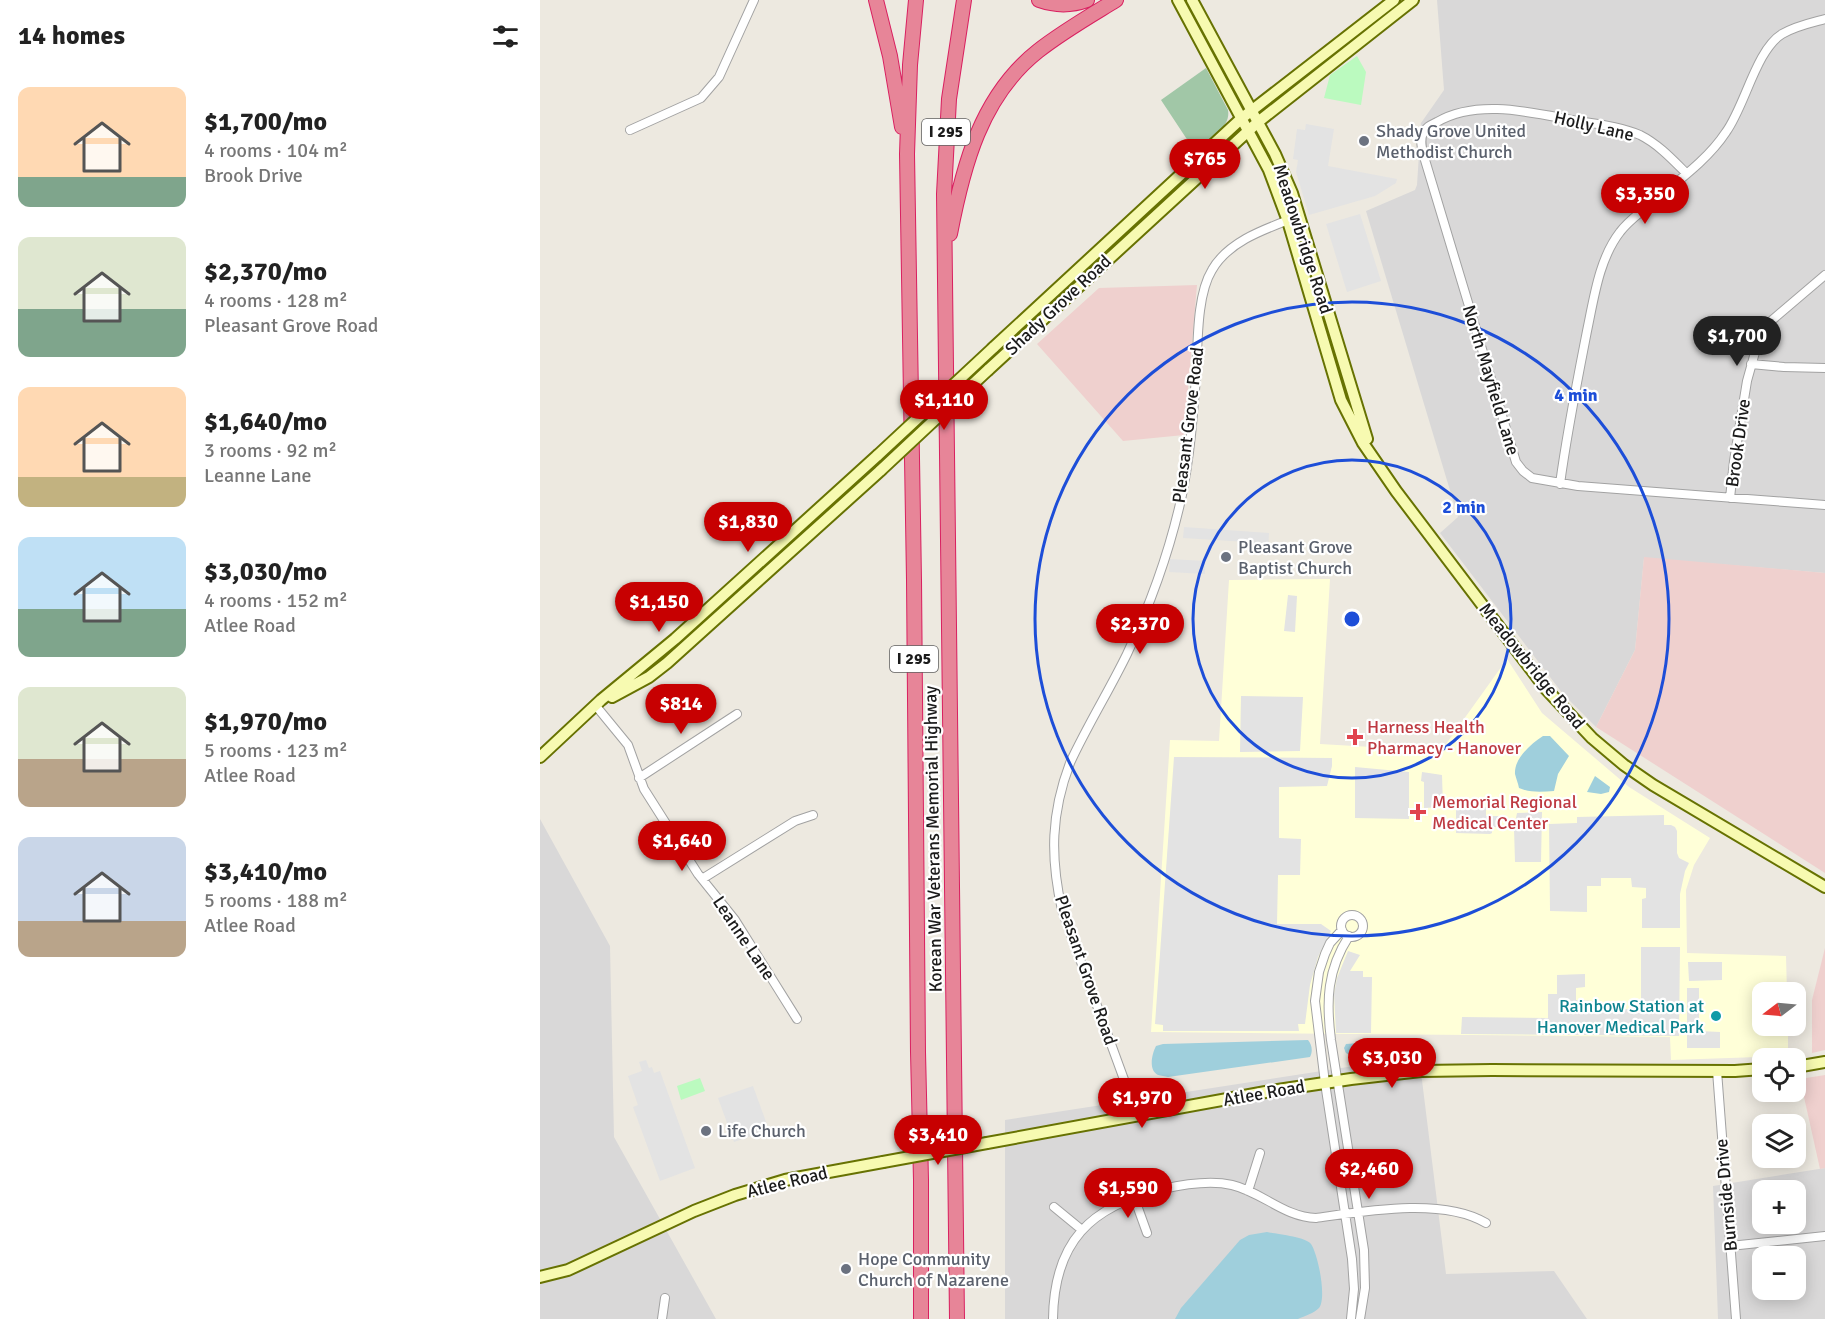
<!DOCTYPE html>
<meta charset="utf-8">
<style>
body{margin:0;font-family:Signika,sans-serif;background:#f6f6f6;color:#222;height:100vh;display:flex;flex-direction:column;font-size:22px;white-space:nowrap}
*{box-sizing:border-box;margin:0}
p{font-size:20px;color:#767676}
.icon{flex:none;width:33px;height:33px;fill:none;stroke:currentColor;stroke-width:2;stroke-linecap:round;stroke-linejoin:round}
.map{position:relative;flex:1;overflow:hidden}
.sheet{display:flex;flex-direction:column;background:#fff;width:540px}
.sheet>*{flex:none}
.needle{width:39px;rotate:254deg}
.controls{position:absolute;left:1212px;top:982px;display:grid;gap:12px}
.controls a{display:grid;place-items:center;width:54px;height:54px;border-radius:12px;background:#fff;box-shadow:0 3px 15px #0003;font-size:30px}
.price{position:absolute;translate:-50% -51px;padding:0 14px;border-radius:21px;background:#c70001;color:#fff;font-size:20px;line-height:39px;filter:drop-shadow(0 2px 3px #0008)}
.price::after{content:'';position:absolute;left:50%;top:36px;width:18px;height:14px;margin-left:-9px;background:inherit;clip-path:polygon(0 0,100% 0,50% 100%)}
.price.current{background:#222;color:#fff}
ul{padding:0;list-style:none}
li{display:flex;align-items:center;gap:18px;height:150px;padding:0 18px}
li span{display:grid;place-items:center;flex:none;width:168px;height:120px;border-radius:12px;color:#555}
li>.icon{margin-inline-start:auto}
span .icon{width:72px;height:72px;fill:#fffc;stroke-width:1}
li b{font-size:26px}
h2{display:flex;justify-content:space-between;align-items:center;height:72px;padding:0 18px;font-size:26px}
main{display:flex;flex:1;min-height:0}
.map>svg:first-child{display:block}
.residential{fill:#d9d8d8;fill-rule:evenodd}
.commercial{fill:#efd0ce}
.education{fill:#ffffd8}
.cemetery{fill:#a1c7a7}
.park{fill:#bbfabf}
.parking{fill:#e3e3e3}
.water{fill:#9fcfdc}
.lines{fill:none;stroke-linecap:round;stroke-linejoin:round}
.street-casing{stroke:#a2a2a2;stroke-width:10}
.secondary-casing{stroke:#677202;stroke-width:14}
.highway-casing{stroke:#d92060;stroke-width:16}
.street{stroke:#fff;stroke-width:8}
.secondary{stroke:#f7fab1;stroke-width:10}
.highway{stroke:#e78598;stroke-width:14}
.secondary-bridge-casing{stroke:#677202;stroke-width:14;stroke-linecap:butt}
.secondary-bridge{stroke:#f7fab1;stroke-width:10}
.ring{fill:none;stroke:#1d4ed8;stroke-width:3}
.worship-dot{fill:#6b7280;stroke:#fff;stroke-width:2}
.health-dot{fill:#e0444e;stroke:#fff;stroke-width:2}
.culture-dot{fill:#0f9aa8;stroke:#fff;stroke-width:2}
.labels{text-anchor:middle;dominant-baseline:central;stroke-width:4.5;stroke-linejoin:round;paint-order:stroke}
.shield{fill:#fff;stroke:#5f5f5f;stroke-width:1.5}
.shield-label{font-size:16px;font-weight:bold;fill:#1b1b1b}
.street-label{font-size:18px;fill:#1b1b1b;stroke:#fff}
.worship-label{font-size:18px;fill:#5b616d;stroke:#fff;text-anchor:start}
.health-label{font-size:18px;fill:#be3a42;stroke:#fff;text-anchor:start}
.culture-label{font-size:18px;fill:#0d838f;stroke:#fff;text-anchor:end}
.centre{fill:#1d4ed8;stroke:#fff;stroke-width:3}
.ring-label{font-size:18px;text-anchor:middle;font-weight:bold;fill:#1d4ed8;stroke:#fff;stroke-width:4.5;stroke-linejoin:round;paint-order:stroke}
</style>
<main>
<section class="sheet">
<h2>14 homes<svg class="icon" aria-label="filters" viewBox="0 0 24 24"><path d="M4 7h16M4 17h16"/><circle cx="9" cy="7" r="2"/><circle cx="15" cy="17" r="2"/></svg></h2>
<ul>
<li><span style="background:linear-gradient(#ffd9b3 75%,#7fa58c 0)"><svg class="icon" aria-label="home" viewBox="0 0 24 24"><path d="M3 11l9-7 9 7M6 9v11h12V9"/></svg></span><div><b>$1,700/mo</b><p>4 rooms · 104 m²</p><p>Brook Drive</p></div></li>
<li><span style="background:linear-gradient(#dfe7d0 60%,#7fa58c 0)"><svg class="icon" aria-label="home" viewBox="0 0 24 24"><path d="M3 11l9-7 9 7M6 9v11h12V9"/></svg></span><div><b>$2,370/mo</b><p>4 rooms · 128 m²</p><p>Pleasant Grove Road</p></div></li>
<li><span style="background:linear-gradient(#ffd9b3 75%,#c2b280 0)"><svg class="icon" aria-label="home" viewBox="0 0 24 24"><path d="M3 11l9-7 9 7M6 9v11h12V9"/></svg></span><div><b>$1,640/mo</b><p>3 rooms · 92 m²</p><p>Leanne Lane</p></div></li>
<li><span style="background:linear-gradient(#bfe0f5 60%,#7fa58c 0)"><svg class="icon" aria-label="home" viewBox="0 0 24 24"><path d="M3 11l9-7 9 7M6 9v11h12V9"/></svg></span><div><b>$3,030/mo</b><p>4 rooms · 152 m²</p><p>Atlee Road</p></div></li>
<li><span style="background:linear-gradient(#dfe7d0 60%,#b9a48a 0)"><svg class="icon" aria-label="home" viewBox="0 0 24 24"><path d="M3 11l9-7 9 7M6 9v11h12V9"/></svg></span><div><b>$1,970/mo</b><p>5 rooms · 123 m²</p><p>Atlee Road</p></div></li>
<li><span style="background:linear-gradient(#c9d6e8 70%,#b9a48a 0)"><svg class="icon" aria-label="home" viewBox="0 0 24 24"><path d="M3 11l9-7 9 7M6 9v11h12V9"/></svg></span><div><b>$3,410/mo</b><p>5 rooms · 188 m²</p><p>Atlee Road</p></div></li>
</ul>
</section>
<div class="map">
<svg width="1285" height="1319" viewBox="0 0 1285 1319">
<rect width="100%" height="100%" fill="#ede9e0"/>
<path class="residential" d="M897,0h388v573l-181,-15 -9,92 -39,77 -33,-33 -123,-161 18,-16 -92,-306 49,-21 2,-5 4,-62 23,-33z
M0,819l70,127 4,191 102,182h-176z
M879,1056l27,218 108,-3 33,48h-582v-199z
M1285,1168v151h-107l-5,-133zM1222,1191h34v33h-34zM1222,1257h34v33h-34z"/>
<path class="commercial" d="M657,285l-13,150 -61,6 -86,-97 62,-56z
M1104,557l181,16v300l-229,-146 39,-77z
M1285,948v102l-13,3v-53z
M1285,1075v93l-5,1 -20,-90z"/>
<path class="education" d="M790,579l-10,165 121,7 66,-92 35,54 87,74 81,51 -16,27 -8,25 1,63 99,3 1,37h-25v33h26v30l-117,4 -1,-23 -519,-5 19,-292 49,1 10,-161z"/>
<path class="cemetery" d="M666,68l22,42c3,16 -15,26 -26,36l-2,-1 -6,5 -33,-50z"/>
<path class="park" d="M817,56l9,16 -5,33 -37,-7 6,-23z
M160,1078l5,13 -24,9 -4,-14z"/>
<path class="parking" d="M766,124l28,5 -6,37 69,13 -1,4 -21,13 -66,19 -13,-43 2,-12 -5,-1 4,-30 8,1z
M820,214l21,67 -34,11 -21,-68z
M644,527l85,6 -1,17 -21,-2v-6l-64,-4z
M630,559l35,2v13l-36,-2z
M748,595l9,1 -2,36 -11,-1z
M701,696l62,1 -3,54 -60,1z
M634,757l158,1v8l-5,20 -48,1v51l22,1 -1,36h-22l-1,49h44l10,7 -13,26 -8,28 -5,39h-7l1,7h-136v-6l-8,-1z
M815,767l54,5v47l-54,-1z
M882,772l20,3 1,32 -19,1v-26l-3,-1z
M916,807h30v9h14v11h-8v6l-2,1 -34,-1z
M1002,812l-1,50h-26l-1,-34 3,-15z
M1124,815v10h7l4,2 2,4v22l2,5 10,5 -4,8 -5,23v34h-38v-29l4,-1v-10l-14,-1 -1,-9h-30v8h-14v26l-37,-1 -1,-87 28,-1v-6z
M1101,947h39l-1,89 -218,-2 1,-17 86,1v-24h9v-19l28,-1v13l-9,1v12l17,1 1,8h47z
M808,951l12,4 -10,16h13v6h9l-1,56h-35l-2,-39 3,-16z
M1148,962h34v18l-33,1z
M1147,988h12v43l21,1v16h-33z
M106,1060l3,8 3,-1 2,6 6,-2 35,97 -35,13 -27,-74 5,-2 -10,-29 14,-5 -3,-9z
M213,1086l16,44 -35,12 -16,-44z"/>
<path class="water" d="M1003,736h7l19,20 -11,18 -4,17c-12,1 -24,2 -35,-3 -1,-5 -3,-10 -4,-14 -1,-16 16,-30 28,-38z
M1055,776l15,11 -1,5 -8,2 -14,-2z
M768,1040c4,5 5,11 2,17l-142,20c-3,-1 -7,-1 -10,-2 -10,-5 -6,-21 -2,-29l7,-2z
M834,1042l3,6v3c-6,2 -27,6 -31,2 -1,-1 -1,-3 -2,-5l2,-4z
M727,1232c9,2 39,5 44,12 7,10 16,54 8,64 -5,5 -14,8 -21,11h-123l6,-11 59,-68 9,-5z"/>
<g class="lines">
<g class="street-casing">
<path id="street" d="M90,130l71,-32 18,-21 35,-77
M1146,173c-14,-14 -28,-29 -46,-38 -21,-9 -45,-11 -68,-15 -43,-8 -95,-21 -135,2 -6,3 -11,5 -14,11 -4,9 0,19 2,27l91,302 7,9 9,7 46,8 247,19
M1211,364l33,3 41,1
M1020,484c7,-52 17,-102 27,-153 7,-33 12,-72 33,-99 8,-11 20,-19 30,-28 26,-22 57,-43 76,-72 19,-26 30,-82 56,-98 13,-8 28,-11 43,-15
M1190,498l4,-37 13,-80 12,-43 12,-17 54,-46
M56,706l32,39 16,44 54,85 37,46 62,99
M99,778l98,-64
M162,879l93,-58 18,-6
M801 926a11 11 0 1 1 22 0a11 11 0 1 1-22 0Z
M802,930l-12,13 -5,11 -6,18 -4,29 10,82 27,176 2,30 -3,30
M809,936c-22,34 -23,65 -18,104l33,210 1,38 -5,31
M1177,1071l19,248
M597,1115l-75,-205c-12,-53 -11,-97 8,-147 17,-37 39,-72 57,-109 24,-51 43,-104 55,-159 8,-39 11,-79 14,-118 2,-30 0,-81 16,-107 17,-30 56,-42 87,-54
M708,1191l12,-38
M594,1197l13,36
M514,1207l28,23
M1190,1246l95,-10
M122,1319l3,-21
M513,1319c1,-77 37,-113 110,-130 22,-5 47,-9 69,-4 30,7 52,32 84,33 49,-7 127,-21 170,5"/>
</g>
<g class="secondary-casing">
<path id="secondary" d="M638,0l91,170 19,51 53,179 22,43 33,48 150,198 46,49 32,27 29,20 172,102
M652,0l83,154 17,39 75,246
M453,348l249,-230 152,-118
M448,370l270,-248 155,-122
M72,697l37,-20 18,-14 214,-193
M0,757l61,-57 74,-61 203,-184
M1256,1067l29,-5
M447,1143l284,-52 80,-12 70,-8 71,-1 243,1 27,-2
M0,1277l28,-7 126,-59 41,-16 50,-15 98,-18"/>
</g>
<g class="highway-casing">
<path id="highway" d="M336,0l14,56 12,71
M376,0l-6,65 -3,89 7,426 4,472 3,128v139
M499,0c17,6 32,6 48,0
M410,234c13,-68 31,-138 88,-183 24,-19 52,-35 78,-51
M417,1319l-13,-1125 5,-95 15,-99"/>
</g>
<use href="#street" class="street"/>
<use href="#secondary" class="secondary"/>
<use href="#highway" class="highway"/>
<g class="secondary-bridge-casing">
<path id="secondary-bridge" d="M338,455l115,-107
M341,470l107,-100
M343,1162l104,-19"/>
</g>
<use href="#secondary-bridge" class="secondary-bridge"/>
</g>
<g class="ring">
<circle cx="812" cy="619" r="159"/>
<circle cx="812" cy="619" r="317"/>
</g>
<g class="worship-dot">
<circle cx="824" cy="141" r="6"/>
<circle cx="686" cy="557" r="6"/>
<circle cx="166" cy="1131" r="6"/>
<circle cx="306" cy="1269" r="6"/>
</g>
<g class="health-dot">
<path d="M812 728h6v6h6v6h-6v6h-6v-6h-6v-6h6z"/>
<path d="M875 803h6v6h6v6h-6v6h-6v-6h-6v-6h6z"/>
</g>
<circle class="culture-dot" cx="1176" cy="1016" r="6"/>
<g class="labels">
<g class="shield">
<rect x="382" y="119" width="48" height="26" rx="4.5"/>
<rect x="350" y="646" width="48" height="26" rx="4.5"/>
</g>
<g class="shield-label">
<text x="406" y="132">I 295</text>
<text x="374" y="659">I 295</text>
</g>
<g class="street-label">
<text transform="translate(1054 126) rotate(13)">Holly Lane</text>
<text transform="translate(763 239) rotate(72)">Meadowbridge Road</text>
<text transform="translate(518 305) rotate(-43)">Shady Grove Road</text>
<text transform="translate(951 380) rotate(73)">North Mayfield Lane</text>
<text transform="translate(648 425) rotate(-83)">Pleasant Grove Road</text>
<text transform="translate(1198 443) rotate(-82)">Brook Drive</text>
<text transform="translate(992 666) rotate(51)">Meadowbridge Road</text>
<text transform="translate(393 839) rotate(-91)">Korean War Veterans Memorial Highway</text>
<text transform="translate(204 938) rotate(56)">Leanne Lane</text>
<text transform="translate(546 970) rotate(71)">Pleasant Grove Road</text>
<text transform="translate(724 1093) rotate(-10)">Atlee Road</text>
<text transform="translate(247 1182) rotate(-14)">Atlee Road</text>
<text transform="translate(1186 1195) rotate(-95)">Burnside Drive</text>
</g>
<g class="worship-label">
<text x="836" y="131">Shady Grove United<tspan x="836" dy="21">Methodist Church</tspan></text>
<text x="698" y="547">Pleasant Grove<tspan x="698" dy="21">Baptist Church</tspan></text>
<text x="178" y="1131">Life Church</text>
<text x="318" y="1259">Hope Community<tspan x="318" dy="21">Church of Nazarene</tspan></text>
</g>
<g class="health-label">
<text x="827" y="727">Harness Health<tspan x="827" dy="21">Pharmacy - Hanover</tspan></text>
<text x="892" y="802">Memorial Regional<tspan x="892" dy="21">Medical Center</tspan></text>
</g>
<g class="culture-label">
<text x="1164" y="1006">Rainbow Station at<tspan x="1164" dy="21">Hanover Medical Park</tspan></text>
</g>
</g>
<circle cx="812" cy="619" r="9" class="centre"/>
<g class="ring-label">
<text x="1036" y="401">4 min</text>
<text x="924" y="513">2 min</text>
</g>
</svg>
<div class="controls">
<a><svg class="needle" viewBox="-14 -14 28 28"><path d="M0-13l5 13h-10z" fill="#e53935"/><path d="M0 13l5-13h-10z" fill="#767676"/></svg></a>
<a><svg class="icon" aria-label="locate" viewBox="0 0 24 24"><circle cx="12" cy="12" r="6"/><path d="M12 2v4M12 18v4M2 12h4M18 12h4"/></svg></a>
<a><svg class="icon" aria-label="layers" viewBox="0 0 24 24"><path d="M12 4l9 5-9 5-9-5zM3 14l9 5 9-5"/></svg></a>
<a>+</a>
<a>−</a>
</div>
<b class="price" style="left:665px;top:190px">$765</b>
<b class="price" style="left:1105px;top:225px">$3,350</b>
<b class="price current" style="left:1197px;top:367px">$1,700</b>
<b class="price" style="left:404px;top:431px">$1,110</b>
<b class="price" style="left:208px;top:553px">$1,830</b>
<b class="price" style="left:119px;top:633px">$1,150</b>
<b class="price" style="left:600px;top:655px">$2,370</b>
<b class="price" style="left:141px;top:735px">$814</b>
<b class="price" style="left:142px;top:872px">$1,640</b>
<b class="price" style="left:852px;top:1089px">$3,030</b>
<b class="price" style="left:602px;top:1129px">$1,970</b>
<b class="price" style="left:398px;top:1166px">$3,410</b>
<b class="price" style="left:829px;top:1200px">$2,460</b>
<b class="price" style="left:588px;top:1219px">$1,590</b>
</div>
</main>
